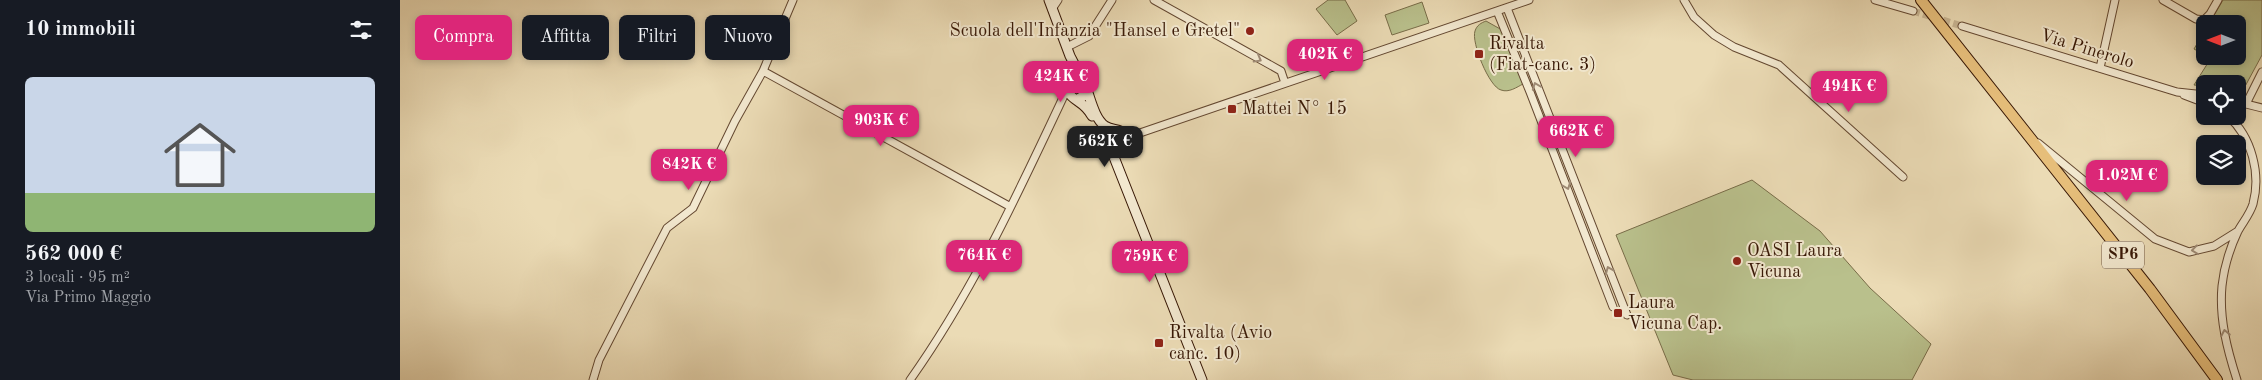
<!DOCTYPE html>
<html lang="it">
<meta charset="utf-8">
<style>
body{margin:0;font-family:"Old Standard TT",serif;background:#242831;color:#f1f3f6;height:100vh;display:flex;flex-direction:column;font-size:19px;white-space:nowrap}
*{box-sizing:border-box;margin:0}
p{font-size:16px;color:#9ea1a6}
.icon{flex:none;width:28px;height:28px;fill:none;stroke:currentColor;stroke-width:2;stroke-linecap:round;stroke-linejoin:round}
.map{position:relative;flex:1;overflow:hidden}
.drawer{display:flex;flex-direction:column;background:#171b24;width:400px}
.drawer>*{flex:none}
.banner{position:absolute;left:15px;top:15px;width:475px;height:45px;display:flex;gap:10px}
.needle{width:32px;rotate:270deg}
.tools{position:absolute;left:1796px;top:15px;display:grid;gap:10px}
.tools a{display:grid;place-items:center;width:50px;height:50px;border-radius:8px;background:#171b24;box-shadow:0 2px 8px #0003;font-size:25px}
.price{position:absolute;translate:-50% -42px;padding:0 11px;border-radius:10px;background:#db2777;color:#fff;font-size:16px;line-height:32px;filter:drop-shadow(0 1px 2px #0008)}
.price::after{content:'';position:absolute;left:50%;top:30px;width:15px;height:11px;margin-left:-8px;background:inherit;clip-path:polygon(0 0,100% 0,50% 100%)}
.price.selected{background:#222;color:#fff}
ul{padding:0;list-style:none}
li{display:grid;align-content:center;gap:10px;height:265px;padding:0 25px}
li+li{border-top:1px solid #363941}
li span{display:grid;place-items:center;height:155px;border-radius:8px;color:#555}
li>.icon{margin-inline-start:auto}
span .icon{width:90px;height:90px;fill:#fffc;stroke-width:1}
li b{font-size:21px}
h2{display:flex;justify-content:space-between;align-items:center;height:60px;padding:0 25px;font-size:21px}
.pill{padding:0 18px;border-radius:8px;background:#171b24;box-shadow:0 2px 8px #0003;font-size:18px;line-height:45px}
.pill.selected{background:#db2777;color:#fff}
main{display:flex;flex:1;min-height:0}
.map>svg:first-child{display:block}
.green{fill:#b9c08c;stroke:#786c48}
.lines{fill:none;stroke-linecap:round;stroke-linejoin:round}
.minor-tunnel{stroke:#c7b492;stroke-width:7;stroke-dasharray:7 3.5;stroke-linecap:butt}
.minor-casing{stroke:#644831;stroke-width:9}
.secondary-casing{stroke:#371705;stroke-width:11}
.primary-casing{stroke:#371705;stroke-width:12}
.minor{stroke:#f2e8cf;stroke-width:7}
.secondary{stroke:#f2e8cf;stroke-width:9}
.primary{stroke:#e6be7a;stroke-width:10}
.oneway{stroke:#9e8a74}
.poi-dot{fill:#8f2418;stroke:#f2e8cf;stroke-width:2}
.labels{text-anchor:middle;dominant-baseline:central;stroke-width:4;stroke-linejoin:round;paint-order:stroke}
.shield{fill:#f2e8cf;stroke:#6f5642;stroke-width:1}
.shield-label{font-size:16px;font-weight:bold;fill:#371705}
.poi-label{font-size:18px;fill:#371705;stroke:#f2e8cf;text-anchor:start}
.street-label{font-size:18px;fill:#371705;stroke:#f2e8cf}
</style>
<main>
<section class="drawer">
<h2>10 immobili<svg class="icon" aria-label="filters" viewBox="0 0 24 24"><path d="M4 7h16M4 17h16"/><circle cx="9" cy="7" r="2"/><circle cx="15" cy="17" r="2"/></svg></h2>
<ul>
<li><span style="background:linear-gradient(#c9d6e8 75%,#8fb573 0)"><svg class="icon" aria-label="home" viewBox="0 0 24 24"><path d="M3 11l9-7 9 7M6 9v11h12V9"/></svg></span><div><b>562 000 €</b><p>3 locali · 95 m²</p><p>Via Primo Maggio</p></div></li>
</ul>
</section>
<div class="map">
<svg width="1862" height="380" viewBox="0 0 1862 380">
<rect width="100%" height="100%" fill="#ebdbb5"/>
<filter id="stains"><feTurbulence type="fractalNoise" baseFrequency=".004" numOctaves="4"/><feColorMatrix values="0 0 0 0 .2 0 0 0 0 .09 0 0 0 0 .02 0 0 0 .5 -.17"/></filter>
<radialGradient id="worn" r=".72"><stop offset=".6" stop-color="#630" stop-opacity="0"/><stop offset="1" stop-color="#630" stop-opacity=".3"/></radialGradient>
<path class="green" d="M928,0h17l12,21 -20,14 -21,-26z
M1823,0h39v55l-20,37h-4v-8h-33v2l-11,-1 17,-27 -3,-2h30v-32h-29z
M1022,2l7,21 -37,12 -7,-20z
M1086,21l16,9 21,54c-6,3 -14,9 -22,6 -12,-3 -30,-48 -26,-59 2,-6 6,-8 11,-10z
M1805,30v25l-11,-6z
M1352,180l68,51 50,57 61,56 -19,36h-219l-20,-5 -57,-140z"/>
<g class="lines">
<path class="minor-tunnel" d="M1513,11l49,15"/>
<g class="minor-casing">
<path id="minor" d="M754,0l127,71 4,12
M1284,0l10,17 20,18 20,12 45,18 124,112
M1475,0l38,11
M1763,0l33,19 8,1 6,-6 8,-14
M1107,8l120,307
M652,9l6,-9
M1097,11l33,81 83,215
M1562,26l215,66 28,3
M667,47l22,-11 23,-36
M1700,68l15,-68
M363,71l246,135
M1784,95l21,8
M1838,102l24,6
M1846,104l16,-32
M1828,116c24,21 33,58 25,88 -3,10 -10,18 -15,27 -8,17 -14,36 -16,55 -3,32 5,63 15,94
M724,133l13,1 392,-134
M1638,143l117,96 34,13 25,-6 24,-15
M193,380l6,-20 68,-132 26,-20 42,-87 28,-50 30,-71
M510,380c64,-90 111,-193 158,-293"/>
</g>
<g class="secondary-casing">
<path id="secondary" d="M649,0l21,56 16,31 -1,8 -7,4
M684,83c-5,-5 -11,-4 -15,2l-1,7c6,10 16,9 24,24
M687,90c4,11 8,29 18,36 8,5 16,2 21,10l-1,12 -9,5 -8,-2 -4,-7 2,-11 7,-4
M712,152l90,228"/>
</g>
<g class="primary-casing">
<path id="primary" d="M1521,0l229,289 67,91"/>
</g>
<use href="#minor" class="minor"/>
<use href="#secondary" class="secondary"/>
<use href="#primary" class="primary"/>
</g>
<defs><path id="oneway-chevron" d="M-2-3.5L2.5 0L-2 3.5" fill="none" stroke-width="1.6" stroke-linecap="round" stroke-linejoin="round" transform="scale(1.25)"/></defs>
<g class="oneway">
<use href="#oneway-chevron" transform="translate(858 59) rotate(29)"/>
<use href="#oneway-chevron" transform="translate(1136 86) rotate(-111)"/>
<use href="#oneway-chevron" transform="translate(1167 186) rotate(69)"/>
<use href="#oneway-chevron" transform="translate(1795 250) rotate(173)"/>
<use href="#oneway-chevron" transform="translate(1209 270) rotate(-112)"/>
<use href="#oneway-chevron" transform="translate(1825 333) rotate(-101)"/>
</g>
<g class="poi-dot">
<circle cx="850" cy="31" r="5"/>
<rect x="1074" y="49" width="10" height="10" rx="2.5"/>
<rect x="827" y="104" width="10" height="10" rx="2.5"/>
<circle cx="1337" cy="261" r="5"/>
<rect x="1213" y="308" width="10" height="10" rx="2.5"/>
<rect x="754" y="338" width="10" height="10" rx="2.5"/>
</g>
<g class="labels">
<rect class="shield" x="1702" y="241.5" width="42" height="27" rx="4"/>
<g class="shield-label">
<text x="1723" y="255">SP6</text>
</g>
<g class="poi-label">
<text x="840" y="31" text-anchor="end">Scuola dell'Infanzia "Hansel e Gretel"</text>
<text x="1089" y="44">Rivalta<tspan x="1089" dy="21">(Fiat-canc. 3)</tspan></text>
<text x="842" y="109">Mattei N° 15</text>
<text x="1347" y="251">OASI Laura<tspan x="1347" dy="21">Vicuna</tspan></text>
<text x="1228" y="303">Laura<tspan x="1228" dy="21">Vicuna Cap.</tspan></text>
<text x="769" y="333">Rivalta (Avio<tspan x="769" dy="21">canc. 10)</tspan></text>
</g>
<g class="street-label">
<text transform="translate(1687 49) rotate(17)">Via Pinerolo</text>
</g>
</g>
<rect width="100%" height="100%" filter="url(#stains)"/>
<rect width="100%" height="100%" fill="url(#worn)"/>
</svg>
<div class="tools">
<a><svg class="needle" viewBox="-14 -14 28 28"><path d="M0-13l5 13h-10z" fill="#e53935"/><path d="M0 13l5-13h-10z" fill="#9ea1a6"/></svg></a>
<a><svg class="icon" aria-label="locate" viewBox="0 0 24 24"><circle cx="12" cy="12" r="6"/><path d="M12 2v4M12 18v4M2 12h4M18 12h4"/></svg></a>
<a><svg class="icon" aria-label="layers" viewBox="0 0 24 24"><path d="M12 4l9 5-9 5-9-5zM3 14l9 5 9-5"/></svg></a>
</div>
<b class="price" style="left:925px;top:81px">402K €</b>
<b class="price" style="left:661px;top:103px">424K €</b>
<b class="price" style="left:1449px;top:113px">494K €</b>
<b class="price" style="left:481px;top:147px">903K €</b>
<b class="price" style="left:1176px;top:158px">662K €</b>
<b class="price selected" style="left:705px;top:168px">562K €</b>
<b class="price" style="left:289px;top:191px">842K €</b>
<b class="price" style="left:1727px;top:202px">1.02M €</b>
<b class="price" style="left:584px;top:282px">764K €</b>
<b class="price" style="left:750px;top:283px">759K €</b>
<div class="banner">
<a class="pill selected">Compra</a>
<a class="pill">Affitta</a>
<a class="pill">Filtri</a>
<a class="pill">Nuovo</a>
</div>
</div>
</main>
